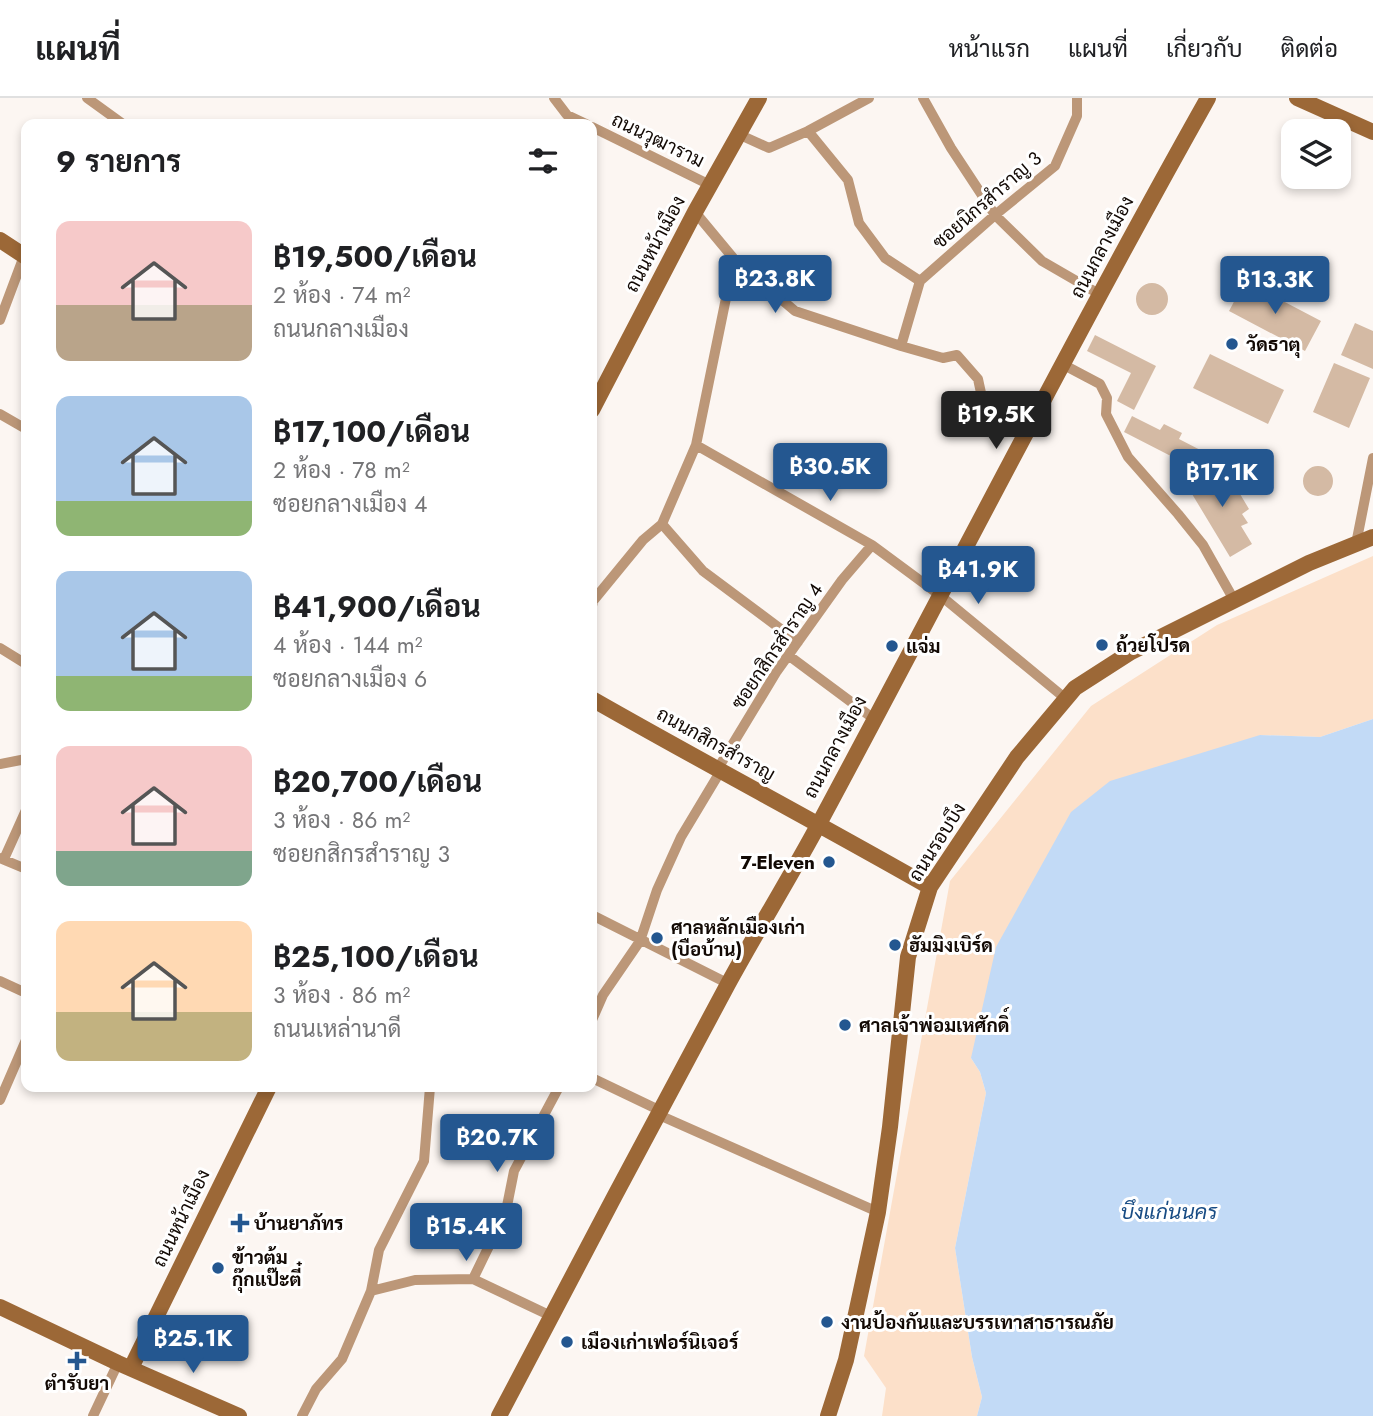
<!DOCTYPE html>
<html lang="th">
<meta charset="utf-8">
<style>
body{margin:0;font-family:Jost,Sarabun,sans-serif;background:#f6f6f6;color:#202124;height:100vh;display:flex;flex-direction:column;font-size:26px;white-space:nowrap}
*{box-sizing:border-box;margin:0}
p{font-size:23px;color:#757577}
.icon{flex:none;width:38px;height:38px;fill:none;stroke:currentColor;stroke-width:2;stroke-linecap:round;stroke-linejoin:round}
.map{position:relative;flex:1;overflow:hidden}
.drawer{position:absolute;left:21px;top:21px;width:576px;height:973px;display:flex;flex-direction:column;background:#fff;border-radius:14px;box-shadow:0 4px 10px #0003}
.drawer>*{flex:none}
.tools{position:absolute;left:1281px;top:21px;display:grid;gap:14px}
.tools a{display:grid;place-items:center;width:70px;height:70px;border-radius:14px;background:#fff;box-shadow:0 4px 10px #0003;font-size:35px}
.price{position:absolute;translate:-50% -60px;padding:0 16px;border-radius:7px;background:#245790;color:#fff;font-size:23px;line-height:46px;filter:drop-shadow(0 2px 4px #0008)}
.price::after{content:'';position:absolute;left:50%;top:42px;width:21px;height:16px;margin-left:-10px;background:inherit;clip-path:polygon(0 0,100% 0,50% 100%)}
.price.current{background:#222;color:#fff}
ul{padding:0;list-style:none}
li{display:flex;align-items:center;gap:21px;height:175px;padding:0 35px}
li span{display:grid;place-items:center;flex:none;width:196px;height:140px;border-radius:14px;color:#555}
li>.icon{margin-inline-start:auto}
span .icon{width:84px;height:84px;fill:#fffc;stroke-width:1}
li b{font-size:30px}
h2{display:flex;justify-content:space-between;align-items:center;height:84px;padding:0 35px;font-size:30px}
header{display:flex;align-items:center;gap:42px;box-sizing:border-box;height:98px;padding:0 35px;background:#fff;border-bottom:2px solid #e0e0e0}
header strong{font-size:33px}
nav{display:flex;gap:38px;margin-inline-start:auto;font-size:24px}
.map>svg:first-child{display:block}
.green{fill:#fce0c9}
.water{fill:#c2daf6}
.building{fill:#d4baa4}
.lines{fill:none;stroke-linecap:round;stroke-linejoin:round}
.street{stroke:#bc9778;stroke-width:10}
.secondary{stroke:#9c6837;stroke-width:16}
.poi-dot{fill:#245790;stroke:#fff;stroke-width:2.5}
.labels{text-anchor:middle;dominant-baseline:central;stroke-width:6;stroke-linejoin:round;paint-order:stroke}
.street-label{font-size:19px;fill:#120904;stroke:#fff}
.poi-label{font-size:19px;font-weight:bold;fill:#120904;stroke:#fff;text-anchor:start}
.water-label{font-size:21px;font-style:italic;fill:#184c84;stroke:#fff}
</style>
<header>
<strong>แผนที่</strong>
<nav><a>หน้าแรก</a><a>แผนที่</a><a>เกี่ยวกับ</a><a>ติดต่อ</a></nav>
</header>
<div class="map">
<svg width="1373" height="1318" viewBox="0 0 1373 1318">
<rect width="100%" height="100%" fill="#fcf6f2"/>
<path class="green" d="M1373,458v163l-53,18 -60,-2 -289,323 9,14 6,21 -31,155 17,109 10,40 -5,19h-95l4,-28 -22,-32 86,-475 141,-175 126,-81z"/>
<path class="water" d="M1373,621v697h-396l5,-19 -10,-40 -17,-109 31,-155 -6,-21 -9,-14 25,-111 75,-135 39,-31 150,-46 60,2z"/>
<path class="building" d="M1245,183l76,40 -16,30 -76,-40z
M1136 201a16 16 0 1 1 32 0a16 16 0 1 1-32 0Z
M1355,225l18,8v38l-32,-14z
M1095,237l61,31 -22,44 -17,-9 14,-28 -44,-22z
M1210,256l74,36 -16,34 -75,-36z
M1334,265l36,15 -21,50 -36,-16z
M1132,318l28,14 4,-6 18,9 -3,6 29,15 -8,17 -76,-39z
M1217,367l12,20 -3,2 4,7 7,-5 12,20 -7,5 6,9 -7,3 11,18 -22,13 -44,-73z
M1303 383a15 15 0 1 1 30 0a15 15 0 1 1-30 0Z"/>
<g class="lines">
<path class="street" d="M87,0l36,26
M554,0l13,17 19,9
M923,0l28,50 44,67 47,46 57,33
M592,29l118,58
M808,33l40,49 11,43 26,35 35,23
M738,36l31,14 39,-17 61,-33
M695,114l39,47 61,52 106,35 42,12 14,-3 21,24 5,23 48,23
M920,183l75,-66 60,-49 22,-50v-18
M0,222l24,-64
M901,248l19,-65
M1064,267l36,19 7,14 -1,16 22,43 50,57 25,31 31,55
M0,316l26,15
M696,347l176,100 69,51 125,103
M662,426l41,47 95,71
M1356,446l17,-86
M592,508l1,-5 50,-61 19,-16 34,-79 38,-186
M0,550l26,16
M788,557l86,64
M0,666l26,-5
M717,672l60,-99 65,-91 30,-35
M0,760l26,11
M4,761l22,-49
M592,817l137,69
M0,883l26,12
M592,922l11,-25 37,-54 17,-51 24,-53 39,-65
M592,980l69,33
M0,1002l26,-60
M659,1017l219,97
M473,1181l33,-68 8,-40 45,-84
M371,1193l44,-11 58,-1 78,37
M93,1318l25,-53
M302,1318l14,-27 26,-30 29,-68 8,-41 45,-89 6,-74"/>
<path class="secondary" d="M1297,0l76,34
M0,142l26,17
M592,312l103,-198 64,-114
M592,601c112,64 226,124 338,188
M0,1209l118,56 121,53
M131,1270l138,-281
M499,1318c75,-144 152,-289 229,-432 30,-55 63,-108 93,-164 129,-240 253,-484 387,-722
M828,1318l18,-56 32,-148 12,-85 18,-170 22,-70 87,-130 58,-69 56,-36 178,-89 64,-26"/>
</g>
<g class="poi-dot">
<circle cx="1232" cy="246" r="7"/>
<circle cx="1102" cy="547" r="7"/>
<circle cx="892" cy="548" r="7"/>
<circle cx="829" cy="764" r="7"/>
<circle cx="657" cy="840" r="7"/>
<circle cx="895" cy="847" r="7"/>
<circle cx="845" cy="927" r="7"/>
<path d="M236.5 1114.5h7v7h7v7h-7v7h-7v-7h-7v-7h7z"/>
<circle cx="218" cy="1170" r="7"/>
<circle cx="827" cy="1224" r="7"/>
<circle cx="567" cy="1244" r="7"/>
<path d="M73.5 1252.5h7v7h7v7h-7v7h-7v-7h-7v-7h7z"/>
</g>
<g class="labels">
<g class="street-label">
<text transform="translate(658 42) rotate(26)">ถนนวุฒาราม</text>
<text transform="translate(987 102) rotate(-41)">ซอยนิกรสำราญ 3</text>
<text transform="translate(655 146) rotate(-62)">ถนนหน้าเมือง</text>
<text transform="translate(1102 149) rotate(-62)">ถนนกลางเมือง</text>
<text transform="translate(777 548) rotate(-56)">ซอยกสิกรสำราญ 4</text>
<text transform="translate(716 646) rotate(29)">ถนนกสิกรสำราญ</text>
<text transform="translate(835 649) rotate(-62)">ถนนกลางเมือง</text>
<text transform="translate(937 744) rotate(-58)">ถนนรอบบึง</text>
<text transform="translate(181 1120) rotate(-64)">ถนนหน้าเมือง</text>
</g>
<g class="poi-label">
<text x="1246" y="246">วัดธาตุ</text>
<text x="1116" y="547">ถ้วยโปรด</text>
<text x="906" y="548">แจ่ม</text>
<text x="815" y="764" text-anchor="end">7-Eleven</text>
<text x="671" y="829">ศาลหลักเมืองเก่า<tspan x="671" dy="22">(บือบ้าน)</tspan></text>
<text x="909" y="847">ฮัมมิงเบิร์ด</text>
<text x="859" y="927">ศาลเจ้าพ่อมเหศักดิ์</text>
<text x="254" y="1125">บ้านยาภัทร</text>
<text x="232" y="1159">ข้าวต้ม<tspan x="232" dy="22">กุ๊กแป๊ะตี๋</tspan></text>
<text x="841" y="1224">งานป้องกันและบรรเทาสาธารณภัย</text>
<text x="581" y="1244">เมืองเก่าเฟอร์นิเจอร์</text>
<text x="77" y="1285" text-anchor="middle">ตำรับยา</text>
</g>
<g class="water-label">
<text x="1169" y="1114">บึงแก่นนคร</text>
</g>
</g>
</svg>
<div class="tools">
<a><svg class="icon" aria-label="layers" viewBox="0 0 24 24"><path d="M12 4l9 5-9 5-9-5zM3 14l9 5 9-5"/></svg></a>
</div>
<b class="price" style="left:775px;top:217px">฿23.8K</b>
<b class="price" style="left:1275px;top:218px">฿13.3K</b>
<b class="price current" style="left:996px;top:353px">฿19.5K</b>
<b class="price" style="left:830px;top:405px">฿30.5K</b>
<b class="price" style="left:1222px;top:411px">฿17.1K</b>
<b class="price" style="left:978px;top:508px">฿41.9K</b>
<b class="price" style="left:497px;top:1076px">฿20.7K</b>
<b class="price" style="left:466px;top:1165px">฿15.4K</b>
<b class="price" style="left:193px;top:1277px">฿25.1K</b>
<section class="drawer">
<h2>9 รายการ<svg class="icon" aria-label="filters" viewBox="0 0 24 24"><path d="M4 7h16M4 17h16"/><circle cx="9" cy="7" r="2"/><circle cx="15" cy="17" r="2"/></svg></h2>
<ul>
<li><span style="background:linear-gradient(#f6c9c9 60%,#b9a48a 0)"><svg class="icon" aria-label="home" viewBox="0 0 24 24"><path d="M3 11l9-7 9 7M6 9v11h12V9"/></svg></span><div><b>฿19,500/เดือน</b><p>2 ห้อง · 74 m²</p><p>ถนนกลางเมือง</p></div></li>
<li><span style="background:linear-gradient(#a9c7e8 75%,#8fb573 0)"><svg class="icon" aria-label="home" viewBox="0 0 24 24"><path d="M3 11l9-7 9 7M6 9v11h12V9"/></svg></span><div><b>฿17,100/เดือน</b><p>2 ห้อง · 78 m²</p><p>ซอยกลางเมือง 4</p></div></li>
<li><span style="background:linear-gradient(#a9c7e8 75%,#8fb573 0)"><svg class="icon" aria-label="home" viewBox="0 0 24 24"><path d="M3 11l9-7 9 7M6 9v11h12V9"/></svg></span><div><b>฿41,900/เดือน</b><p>4 ห้อง · 144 m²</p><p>ซอยกลางเมือง 6</p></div></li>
<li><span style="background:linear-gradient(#f6c9c9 75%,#7fa58c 0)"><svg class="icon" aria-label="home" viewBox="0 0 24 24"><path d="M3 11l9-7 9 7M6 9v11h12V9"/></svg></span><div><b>฿20,700/เดือน</b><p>3 ห้อง · 86 m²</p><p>ซอยกสิกรสำราญ 3</p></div></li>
<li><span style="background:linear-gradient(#ffd9b3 65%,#c2b280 0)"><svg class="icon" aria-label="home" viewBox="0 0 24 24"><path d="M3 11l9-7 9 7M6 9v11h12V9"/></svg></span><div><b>฿25,100/เดือน</b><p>3 ห้อง · 86 m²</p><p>ถนนเหล่านาดี</p></div></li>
</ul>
</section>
</div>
